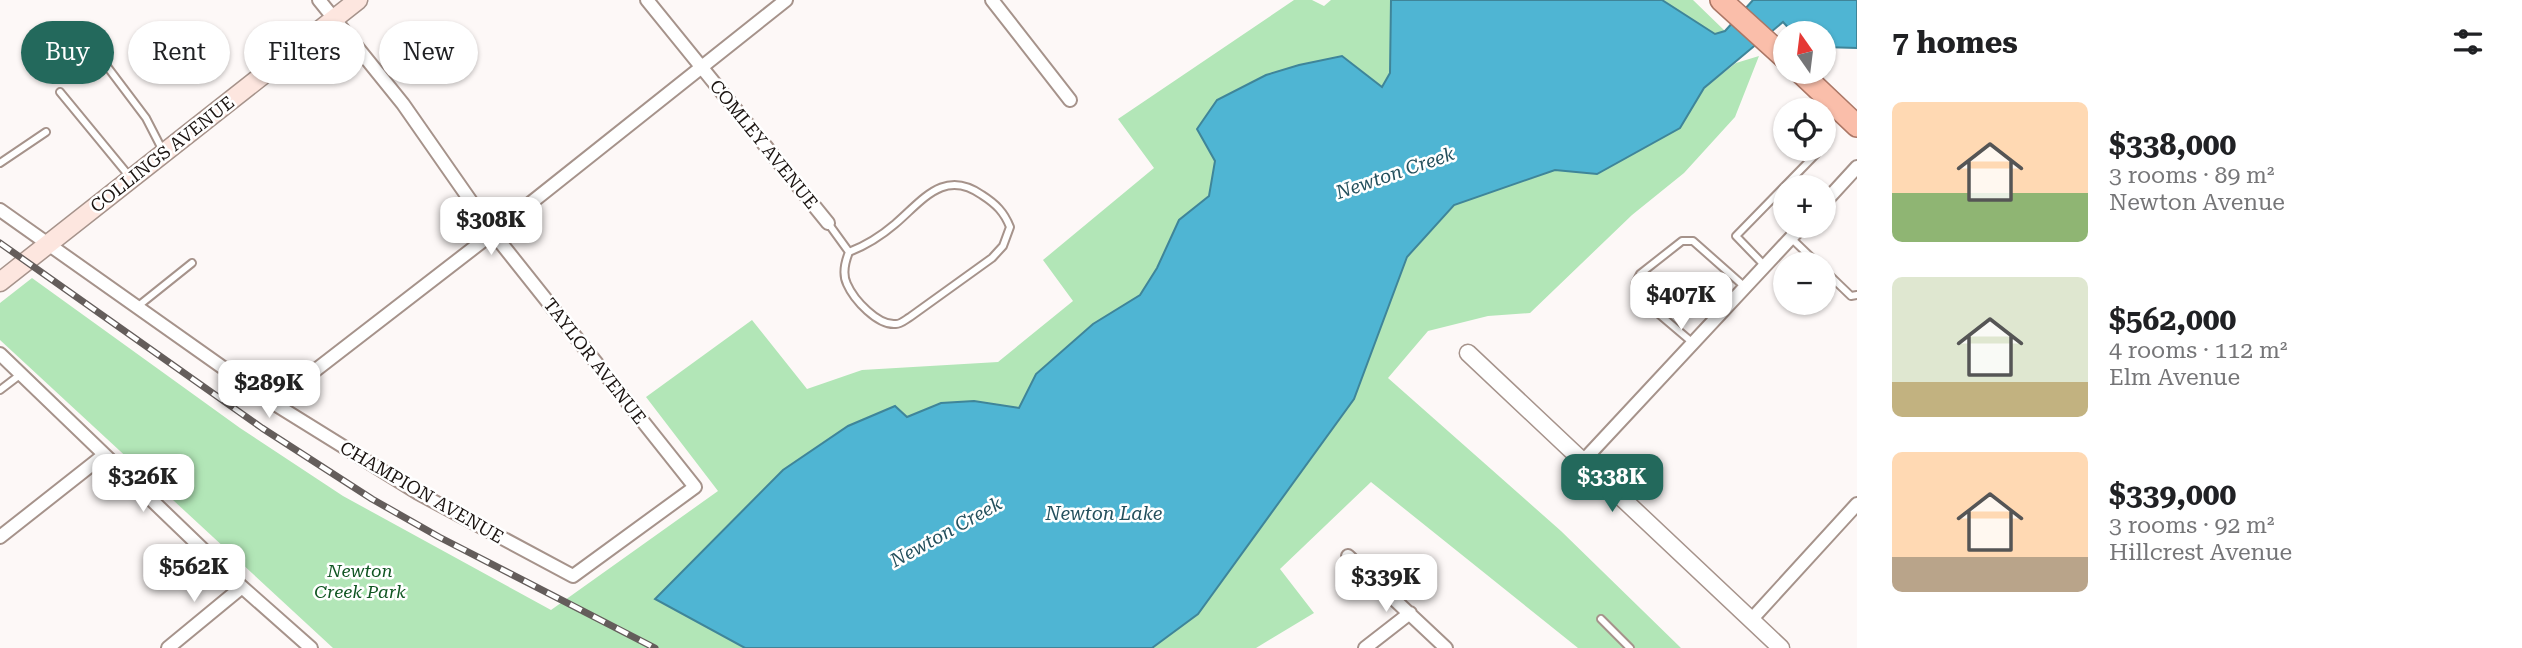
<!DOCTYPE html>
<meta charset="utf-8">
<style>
body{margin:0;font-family:"Roboto Serif",serif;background:#f2f2f2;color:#202124;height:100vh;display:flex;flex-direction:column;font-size:26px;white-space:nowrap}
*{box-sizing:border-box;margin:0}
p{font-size:23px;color:#757577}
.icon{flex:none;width:38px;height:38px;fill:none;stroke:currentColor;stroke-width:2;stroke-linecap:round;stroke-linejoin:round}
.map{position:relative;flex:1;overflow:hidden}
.sheet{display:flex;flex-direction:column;background:#fff;width:665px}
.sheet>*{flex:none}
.top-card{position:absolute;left:21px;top:21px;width:665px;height:63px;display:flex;gap:14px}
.needle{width:46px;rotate:346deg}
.buttons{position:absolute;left:1773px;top:21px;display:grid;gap:14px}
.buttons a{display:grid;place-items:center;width:63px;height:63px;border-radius:50%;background:#fff;box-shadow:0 2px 5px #0004;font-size:35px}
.price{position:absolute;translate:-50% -60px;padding:0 16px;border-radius:14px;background:#fff;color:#222;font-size:23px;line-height:46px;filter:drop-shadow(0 2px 4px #0008)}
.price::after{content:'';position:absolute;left:50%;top:42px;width:21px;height:16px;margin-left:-10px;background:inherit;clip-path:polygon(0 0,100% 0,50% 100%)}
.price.active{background:#23695c;color:#fff}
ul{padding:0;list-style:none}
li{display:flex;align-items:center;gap:21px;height:175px;padding:0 35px}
li span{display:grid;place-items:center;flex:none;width:196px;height:140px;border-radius:10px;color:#555}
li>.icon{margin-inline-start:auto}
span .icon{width:84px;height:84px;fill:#fffc;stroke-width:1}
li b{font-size:30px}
h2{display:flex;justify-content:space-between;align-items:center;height:84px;padding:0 35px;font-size:30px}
.chip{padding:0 24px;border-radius:32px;background:#fff;box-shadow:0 2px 5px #0004;font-size:24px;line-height:63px}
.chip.active{background:#23695c;color:#fff}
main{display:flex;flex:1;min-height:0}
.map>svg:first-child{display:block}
.green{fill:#b2e6b7}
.water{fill:#4fb5d3;stroke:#3f8599;stroke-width:2}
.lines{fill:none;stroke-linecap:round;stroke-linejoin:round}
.service-casing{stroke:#a6938b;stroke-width:10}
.minor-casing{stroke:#a6938b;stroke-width:16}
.tertiary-casing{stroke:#a6938b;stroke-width:19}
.secondary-casing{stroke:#a6938b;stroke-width:21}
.trunk-casing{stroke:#ab7766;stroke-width:24}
.service{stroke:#fff;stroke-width:6}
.minor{stroke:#fff;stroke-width:12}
.tertiary{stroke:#fff;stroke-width:16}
.secondary{stroke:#fde6df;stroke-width:18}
.trunk{stroke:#fabeaa;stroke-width:21}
.rail-casing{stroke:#645d5b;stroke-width:7}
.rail{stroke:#fff;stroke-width:4.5;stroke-dasharray:13;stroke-linecap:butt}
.labels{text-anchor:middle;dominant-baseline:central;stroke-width:5;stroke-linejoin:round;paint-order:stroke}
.street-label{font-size:18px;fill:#1b1411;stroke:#fff}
.park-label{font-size:18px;font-style:italic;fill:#105522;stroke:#fff}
.water-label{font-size:19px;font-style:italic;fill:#24505d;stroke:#fff}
</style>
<main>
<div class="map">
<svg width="1857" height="648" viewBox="0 0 1857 648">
<rect width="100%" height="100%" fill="#fdf8f7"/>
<path class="green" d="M1294,0h18l12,6 7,-6h60l-1,73 -8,14 -40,-31 -43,9 -33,10 -69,54 18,32 -6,35 -30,25 -22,47 -17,28 -47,28 -57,50 -17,34 -45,-7 -33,2 -34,14 -252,181 90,50h-412l-333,-308v-37l32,-25 208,150 103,68 208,114 167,-119 -72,-94 106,-77 55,69 55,-19 136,-8 75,-61 -30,-41 111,-92 -36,-49z
M1662,0h31l32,31 -10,3z
M1759,56l-24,61 -51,56 -52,42 -102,98 -42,3 -60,15 -40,47 173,153 120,117h-103l-207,-166 -91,87 34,44 -58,35h-104l46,-34 156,-215 53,-142 47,-52 102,-35 41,4 83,-46 24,-40 32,-25z"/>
<path class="water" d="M1391,0h271l53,34 10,-3 28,-31h104v48l-33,-1v-14h-31l-10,-11 -79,66 -24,40 -83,46 -42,-4 -101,35 -47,52 -53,142 -156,215 -46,34h-407l-90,-49 128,-129 65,-44 47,-20 12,11 34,-14 33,-2 45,7 17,-34 57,-50 47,-29 17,-27 22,-48 30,-24 6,-35 -18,-32 20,-29 49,-25 33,-10 43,-9 40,31 8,-14z"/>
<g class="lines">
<g class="service-casing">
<path id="service" d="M106,65l40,53 17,33
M60,92l70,85
M1815,110l11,-11
M0,163l46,-31
M828,223l21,29c-4,10 -7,22 -2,32 7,16 31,42 49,40 5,0 9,-4 14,-7l82,-59 11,-12 7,-19c-6,-15 -14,-23 -28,-32 -38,-27 -60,6 -87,29 -14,12 -28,21 -46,28
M1791,238l27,26
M1765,266l-29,-30 83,-85 -2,-2
M1824,270l27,26 6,-1
M137,307l55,-44
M1693,343l-53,-45 -5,-14 5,-10 42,-33h11l52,46
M0,390l21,-16
M1601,619l29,29"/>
</g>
<g class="minor-casing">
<path id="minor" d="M647,0l181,223
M992,0l78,100
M1824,203l33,-36
M0,210l273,193 145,90 155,83 122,-89 -202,-254 -90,-129 -84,-104
M0,354l242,233 69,61
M273,403l220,-170 293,-233
M1583,461l219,-235
M0,537l104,-82
M1348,556l98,92
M1751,620l106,-116
M168,648l74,-61
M1365,648l45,-35"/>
</g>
<g class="tertiary-casing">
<path id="tertiary" d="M1468,353l313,295"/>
</g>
<g class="secondary-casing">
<path id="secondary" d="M0,282l358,-282"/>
</g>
<g class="trunk-casing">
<path id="trunk" d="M1721,0l64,58
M1800,72l57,54"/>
</g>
<use href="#service" class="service"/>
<use href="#minor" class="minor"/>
<use href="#tertiary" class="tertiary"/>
<use href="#secondary" class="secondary"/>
<use href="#trunk" class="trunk"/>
<g class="rail-casing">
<path id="rail" d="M0,243l262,185 110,71 67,38 216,111"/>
</g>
<use href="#rail" class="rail"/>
</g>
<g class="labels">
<g class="street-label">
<text transform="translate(764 144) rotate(51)">COMLEY AVENUE</text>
<text transform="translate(162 154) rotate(-38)">COLLINGS AVENUE</text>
<text transform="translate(595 361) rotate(52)">TAYLOR AVENUE</text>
<text transform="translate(422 492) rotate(30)">CHAMPION AVENUE</text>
</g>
<g class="park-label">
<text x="360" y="570">Newton<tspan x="360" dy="21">Creek Park</tspan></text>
</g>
<g class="water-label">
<text transform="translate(1395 173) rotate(-19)">Newton Creek</text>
<text x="1104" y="513">Newton Lake</text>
<text transform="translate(946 532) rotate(-29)">Newton Creek</text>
</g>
</g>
</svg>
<div class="buttons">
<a><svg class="needle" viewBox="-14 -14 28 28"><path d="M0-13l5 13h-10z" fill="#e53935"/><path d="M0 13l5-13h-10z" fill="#757577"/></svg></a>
<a><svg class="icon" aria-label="locate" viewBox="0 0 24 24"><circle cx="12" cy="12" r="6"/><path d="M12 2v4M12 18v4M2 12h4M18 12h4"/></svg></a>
<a>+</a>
<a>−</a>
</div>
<b class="price" style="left:491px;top:257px">$308K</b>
<b class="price" style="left:1681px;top:332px">$407K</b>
<b class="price" style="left:269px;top:420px">$289K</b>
<b class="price" style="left:143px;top:514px">$326K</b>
<b class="price active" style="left:1612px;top:514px">$338K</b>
<b class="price" style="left:194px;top:604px">$562K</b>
<b class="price" style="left:1386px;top:614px">$339K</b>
<div class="top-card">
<a class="chip active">Buy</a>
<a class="chip">Rent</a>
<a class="chip">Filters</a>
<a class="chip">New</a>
</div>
</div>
<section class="sheet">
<h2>7 homes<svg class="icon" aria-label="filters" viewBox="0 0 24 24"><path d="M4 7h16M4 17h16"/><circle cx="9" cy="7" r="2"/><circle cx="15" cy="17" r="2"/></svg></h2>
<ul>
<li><span style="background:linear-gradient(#ffd9b3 65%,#8fb573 0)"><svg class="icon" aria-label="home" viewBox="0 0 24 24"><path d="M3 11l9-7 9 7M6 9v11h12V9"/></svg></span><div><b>$338,000</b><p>3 rooms · 89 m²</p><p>Newton Avenue</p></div></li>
<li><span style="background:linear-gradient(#dfe7d0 75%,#c2b280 0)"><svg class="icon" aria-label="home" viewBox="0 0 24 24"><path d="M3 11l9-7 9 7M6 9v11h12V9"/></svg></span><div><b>$562,000</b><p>4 rooms · 112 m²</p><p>Elm Avenue</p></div></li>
<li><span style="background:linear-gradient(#ffd9b3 75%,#b9a48a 0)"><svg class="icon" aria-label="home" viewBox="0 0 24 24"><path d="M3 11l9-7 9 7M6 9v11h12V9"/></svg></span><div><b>$339,000</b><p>3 rooms · 92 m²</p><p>Hillcrest Avenue</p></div></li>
</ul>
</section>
</main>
